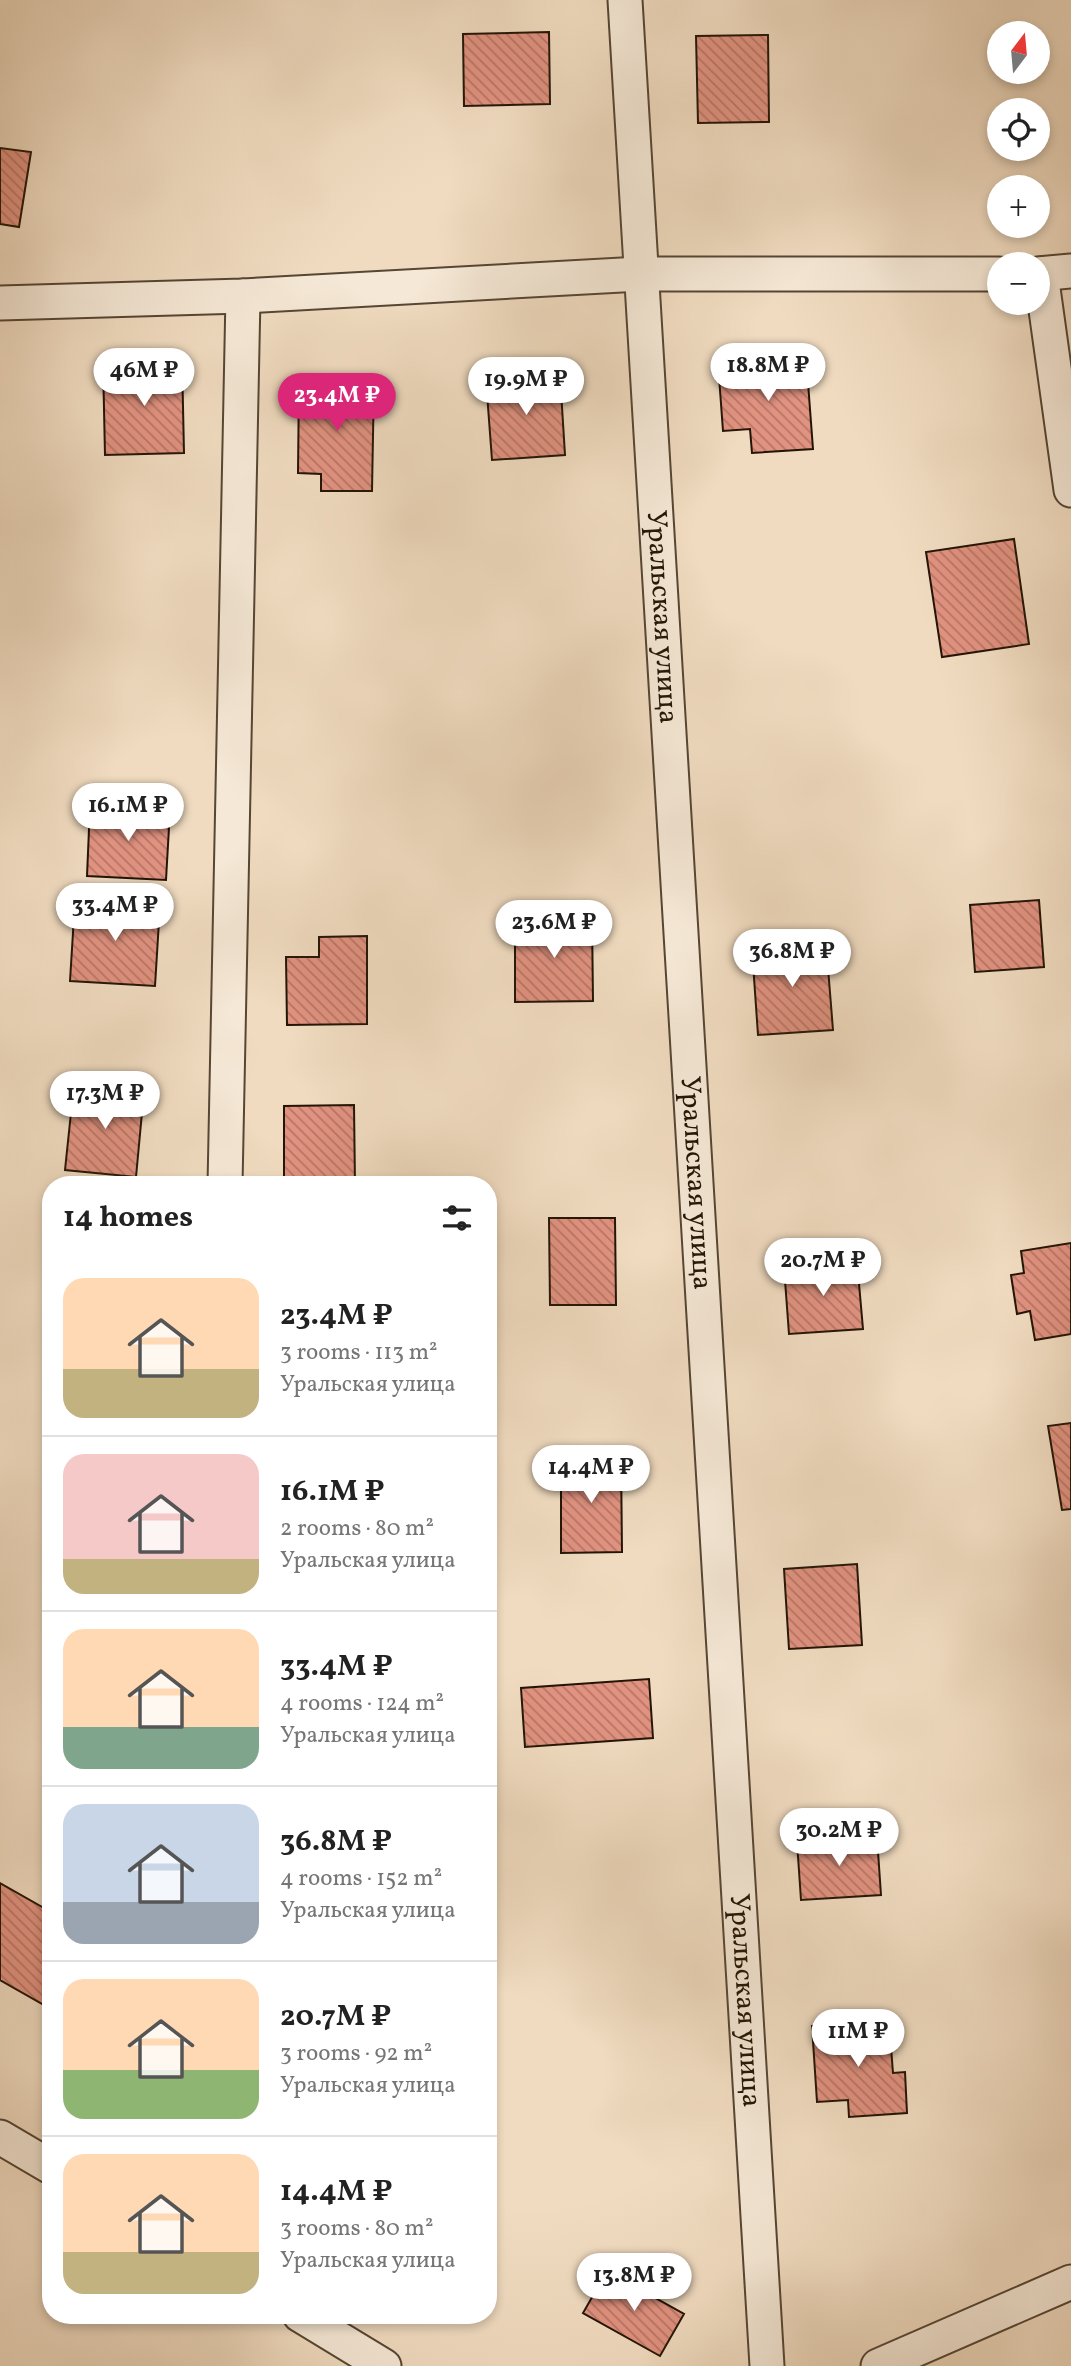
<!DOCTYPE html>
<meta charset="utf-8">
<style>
body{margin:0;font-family:Vollkorn,serif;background:#f6f6f6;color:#222;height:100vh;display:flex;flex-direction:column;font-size:26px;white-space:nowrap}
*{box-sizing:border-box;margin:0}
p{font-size:23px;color:#767676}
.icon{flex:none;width:38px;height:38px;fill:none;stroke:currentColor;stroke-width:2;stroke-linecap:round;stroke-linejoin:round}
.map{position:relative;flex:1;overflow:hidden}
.details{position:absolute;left:42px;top:1176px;width:455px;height:1148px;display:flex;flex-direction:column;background:#fff;border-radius:28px;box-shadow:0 4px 10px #0003}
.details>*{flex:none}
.needle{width:46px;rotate:16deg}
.buttons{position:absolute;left:987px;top:21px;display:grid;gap:14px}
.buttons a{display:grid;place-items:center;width:63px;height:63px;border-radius:50%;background:#fff;box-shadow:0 4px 10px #0003;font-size:35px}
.price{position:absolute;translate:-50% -60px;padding:0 16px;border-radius:24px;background:#fff;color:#222;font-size:23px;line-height:46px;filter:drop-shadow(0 2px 4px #0008)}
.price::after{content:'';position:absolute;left:50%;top:42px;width:21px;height:16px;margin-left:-10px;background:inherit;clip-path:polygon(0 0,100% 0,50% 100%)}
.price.on{background:#db2777;color:#fff}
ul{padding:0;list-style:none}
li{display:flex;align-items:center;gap:21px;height:175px;padding:0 21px}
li+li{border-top:2px solid #e0e0e0}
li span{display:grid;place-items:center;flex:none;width:196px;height:140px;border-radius:21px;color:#555}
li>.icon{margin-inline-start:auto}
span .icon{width:84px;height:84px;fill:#fffc;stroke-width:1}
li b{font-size:30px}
h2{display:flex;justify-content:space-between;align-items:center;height:84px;padding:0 21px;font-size:30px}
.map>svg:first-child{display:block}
.building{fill:url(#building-back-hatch);stroke:#231506;stroke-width:2}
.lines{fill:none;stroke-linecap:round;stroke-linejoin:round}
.street-casing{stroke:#564634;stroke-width:37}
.street{stroke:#f5e8d6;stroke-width:33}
.labels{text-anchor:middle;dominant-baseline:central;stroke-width:5;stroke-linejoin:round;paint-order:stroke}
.street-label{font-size:28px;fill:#231506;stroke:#f5e8d6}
</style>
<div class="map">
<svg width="1071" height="2366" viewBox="0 0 1071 2366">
<defs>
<pattern id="building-back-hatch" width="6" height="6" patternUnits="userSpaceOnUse" patternTransform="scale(1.75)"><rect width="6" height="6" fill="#e19280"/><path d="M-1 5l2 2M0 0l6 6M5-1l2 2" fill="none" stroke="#b67667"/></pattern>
</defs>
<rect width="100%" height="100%" fill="#f0dbc0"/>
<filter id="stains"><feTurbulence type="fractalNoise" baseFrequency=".00286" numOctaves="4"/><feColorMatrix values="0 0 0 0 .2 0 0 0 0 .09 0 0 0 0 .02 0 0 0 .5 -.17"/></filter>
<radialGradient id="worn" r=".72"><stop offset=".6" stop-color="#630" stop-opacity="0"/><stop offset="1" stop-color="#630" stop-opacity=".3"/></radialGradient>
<path class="building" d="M549,32l1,72 -86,2 -1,-72z
M768,35l1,87 -71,1 -2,-87z
M0,148l31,4 -12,75 -19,-3z
M806,356l7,93 -61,4 -2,-24 -27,2 -5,-68z
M182,360l2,93 -79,2 -2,-93z
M560,375l5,80 -73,5 -6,-80z
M299,380l75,1 -2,110h-51v-17l-23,-1z
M1014,539l15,105 -87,13 -16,-105z
M90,806l80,4 -4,70 -79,-4z
M75,900l85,5 -5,81 -85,-5z
M1039,900l5,67 -69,5 -5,-67z
M592,918l1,83 -78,1v-83z
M367,936v88l-80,1 -1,-68h33v-20z
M826,943l7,87 -75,5 -6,-86z
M74,1084l70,7 -8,86 -71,-7z
M354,1105l1,80h-71v-79z
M549,1218h66l1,87h-66z
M1071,1243v91l-36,6 -5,-29 -13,3 -6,-39 13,-2 -3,-22z
M857,1261l6,68 -74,5 -5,-67z
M1071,1423v86l-9,1 -14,-84z
M561,1457h60l1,95 -61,1z
M857,1564l5,81 -73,4 -5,-80z
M649,1679l4,59 -128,9 -4,-59z
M877,1837l4,58 -80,5 -4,-58z
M0,1883l51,29v97l-51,-29z
M889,2021l4,52 12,-1 2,41 -58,4 -1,-17 -31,2 -5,-76z
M607,2271l77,43 -24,42 -77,-43z"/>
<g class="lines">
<g class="street-casing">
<g id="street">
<path id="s1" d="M625,0l142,2366"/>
<path d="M1038,274l33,-3"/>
<path d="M1041,274l30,216"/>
<path d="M0,303l243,-7 397,-22h359"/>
<path d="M225,1185l18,-889"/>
<path d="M0,2137l51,30"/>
<path d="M300,2315l84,51"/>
<path d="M878,2366l193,-84"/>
</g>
</g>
<use href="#street" class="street"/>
</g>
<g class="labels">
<g class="street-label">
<text stroke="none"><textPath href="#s1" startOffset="618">Уральская улица</textPath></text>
<text stroke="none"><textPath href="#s1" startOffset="1185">Уральская улица</textPath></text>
<text stroke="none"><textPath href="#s1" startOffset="2004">Уральская улица</textPath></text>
</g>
</g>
<rect width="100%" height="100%" filter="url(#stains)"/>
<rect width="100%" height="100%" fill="url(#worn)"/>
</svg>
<div class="buttons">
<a><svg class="needle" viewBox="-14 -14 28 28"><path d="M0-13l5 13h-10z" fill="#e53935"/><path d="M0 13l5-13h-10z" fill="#767676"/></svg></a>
<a><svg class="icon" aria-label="locate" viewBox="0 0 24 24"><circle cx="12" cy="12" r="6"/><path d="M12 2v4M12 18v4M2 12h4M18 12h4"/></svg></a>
<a>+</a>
<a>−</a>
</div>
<b class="price" style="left:768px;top:403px">18.8M ₽</b>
<b class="price" style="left:144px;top:408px">46M ₽</b>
<b class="price" style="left:526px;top:417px">19.9M ₽</b>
<b class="price on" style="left:337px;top:433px">23.4M ₽</b>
<b class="price" style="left:128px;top:843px">16.1M ₽</b>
<b class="price" style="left:115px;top:943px">33.4M ₽</b>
<b class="price" style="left:554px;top:960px">23.6M ₽</b>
<b class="price" style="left:792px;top:989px">36.8M ₽</b>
<b class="price" style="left:105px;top:1131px">17.3M ₽</b>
<b class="price" style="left:823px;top:1298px">20.7M ₽</b>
<b class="price" style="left:591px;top:1505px">14.4M ₽</b>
<b class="price" style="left:839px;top:1868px">30.2M ₽</b>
<b class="price" style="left:858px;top:2069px">11M ₽</b>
<b class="price" style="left:634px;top:2313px">13.8M ₽</b>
<section class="details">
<h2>14 homes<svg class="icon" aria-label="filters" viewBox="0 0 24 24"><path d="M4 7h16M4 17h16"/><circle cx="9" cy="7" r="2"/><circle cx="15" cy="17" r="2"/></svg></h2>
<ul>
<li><span style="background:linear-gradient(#ffd9b3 65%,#c2b280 0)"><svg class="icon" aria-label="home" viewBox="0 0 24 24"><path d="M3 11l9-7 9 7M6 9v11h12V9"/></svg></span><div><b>23.4M ₽</b><p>3 rooms · 113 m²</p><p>Уральская улица</p></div></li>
<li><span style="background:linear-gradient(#f6c9c9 75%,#c2b280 0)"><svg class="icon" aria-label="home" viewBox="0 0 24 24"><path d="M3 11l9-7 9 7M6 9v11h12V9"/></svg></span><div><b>16.1M ₽</b><p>2 rooms · 80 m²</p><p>Уральская улица</p></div></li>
<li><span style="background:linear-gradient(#ffd9b3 70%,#7fa58c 0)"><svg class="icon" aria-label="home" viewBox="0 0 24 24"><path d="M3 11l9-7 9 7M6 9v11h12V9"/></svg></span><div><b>33.4M ₽</b><p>4 rooms · 124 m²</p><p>Уральская улица</p></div></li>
<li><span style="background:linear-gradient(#c9d6e8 70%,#9aa5b1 0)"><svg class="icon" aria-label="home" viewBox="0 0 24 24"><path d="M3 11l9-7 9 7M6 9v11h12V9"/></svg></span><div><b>36.8M ₽</b><p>4 rooms · 152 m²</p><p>Уральская улица</p></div></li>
<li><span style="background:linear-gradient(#ffd9b3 65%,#8fb573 0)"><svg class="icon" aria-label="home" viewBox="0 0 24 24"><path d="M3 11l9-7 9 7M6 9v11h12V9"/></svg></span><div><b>20.7M ₽</b><p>3 rooms · 92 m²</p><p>Уральская улица</p></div></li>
<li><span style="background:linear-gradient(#ffd9b3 70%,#c2b280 0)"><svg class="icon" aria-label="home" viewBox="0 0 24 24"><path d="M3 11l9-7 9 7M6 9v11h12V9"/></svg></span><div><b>14.4M ₽</b><p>3 rooms · 80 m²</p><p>Уральская улица</p></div></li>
</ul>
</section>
</div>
